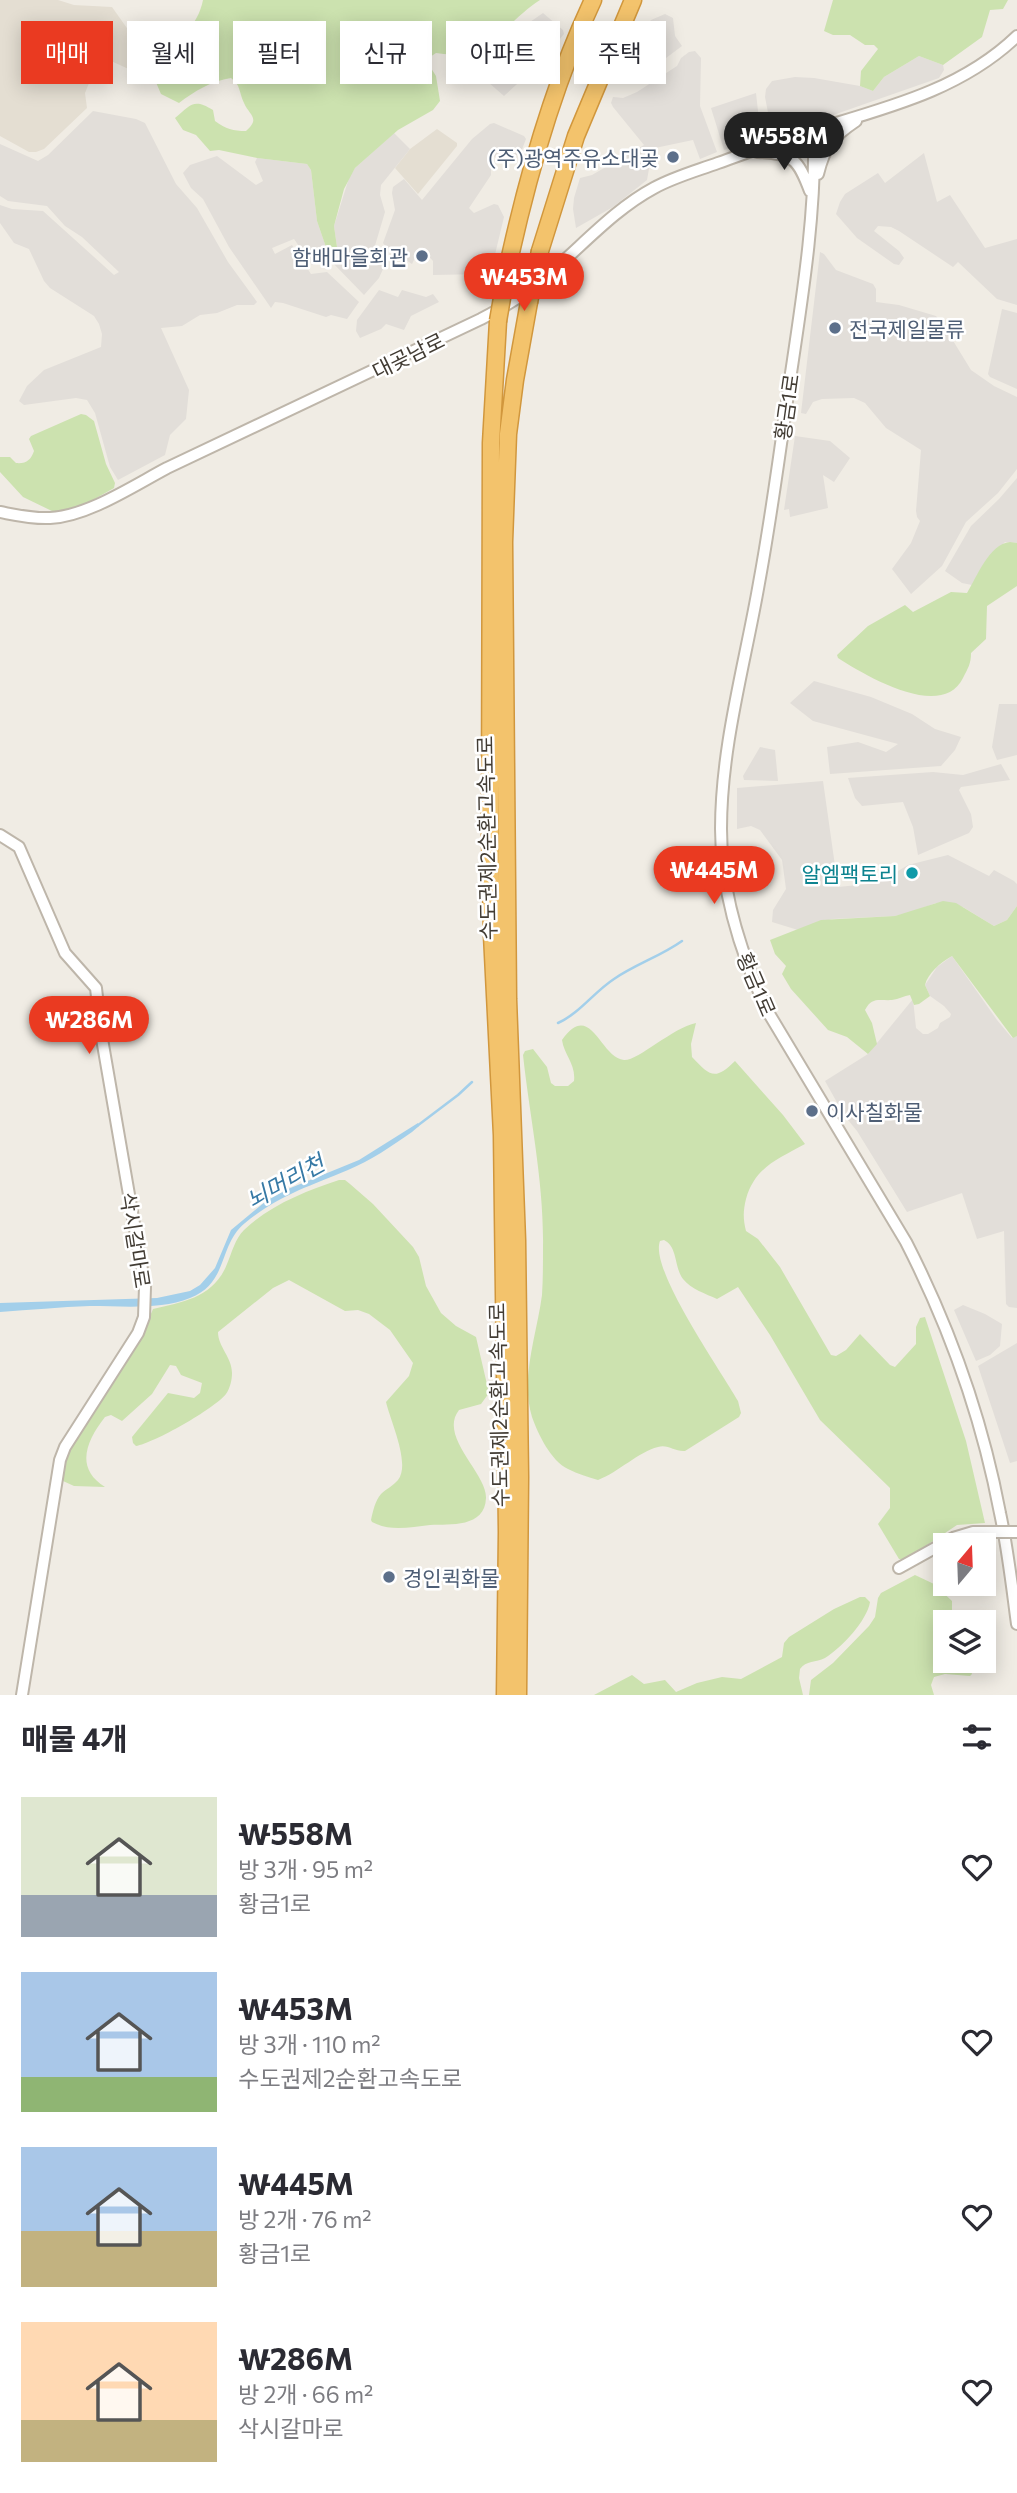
<!DOCTYPE html>
<html lang="ko">
<meta charset="utf-8">
<style>
body{margin:0;font-family:Commissioner,"Noto Sans KR",sans-serif;background:#f7f7f7;color:#2b2b33;height:100vh;display:flex;flex-direction:column;font-size:26px;white-space:nowrap}
*{box-sizing:border-box;margin:0}
p{font-size:23px;color:#7c7c81}
.icon{flex:none;width:38px;height:38px;fill:none;stroke:currentColor;stroke-width:2;stroke-linecap:round;stroke-linejoin:round}
.map{position:relative;height:1695px;overflow:hidden}
.side{display:flex;flex-direction:column;background:#fff;flex:1}
.side>*{flex:none}
.guide{position:absolute;left:21px;top:21px;width:976px;height:63px;display:flex;gap:14px}
.needle{width:46px;rotate:19deg}
.controls{position:absolute;left:933px;top:1533px;display:grid;gap:14px}
.controls a{display:grid;place-items:center;width:63px;height:63px;border-radius:0px;background:#fff;box-shadow:0 4px 18px #0003;font-size:35px}
.price{position:absolute;translate:-50% -60px;padding:0 16px;border-radius:24px;background:#ea3a21;color:#fff;font-size:23px;line-height:46px;filter:drop-shadow(0 2px 4px #0008)}
.price::after{content:'';position:absolute;left:50%;top:42px;width:21px;height:16px;margin-left:-10px;background:inherit;clip-path:polygon(0 0,100% 0,50% 100%)}
.price.current{background:#222;color:#fff}
ul{padding:0;list-style:none}
li{display:flex;align-items:center;gap:21px;height:175px;padding:0 21px}
li span{display:grid;place-items:center;flex:none;width:196px;height:140px;border-radius:0px;color:#555}
li>.icon{margin-inline-start:auto}
span .icon{width:84px;height:84px;fill:#fffc;stroke-width:1}
li b{font-size:30px}
h2{display:flex;justify-content:space-between;align-items:center;height:84px;padding:0 21px;font-size:30px}
.chip{padding:0 24px;border-radius:0px;background:#fff;box-shadow:0 4px 18px #0003;font-size:24px;line-height:63px}
.chip.current{background:#ea3a21;color:#fff}
.map>svg:first-child{display:block}
.residential{fill:#e4ded2}
.industrial{fill:#e2ded9}
.green{fill:#cce2af}
.water{fill:#a3cfea}
.lines{fill:none;stroke-linecap:round;stroke-linejoin:round}
.stream{stroke:#a3cfea;stroke-width:2.5}
.minor-casing{stroke:#beb6aa;stroke-width:14}
.highway-casing{stroke:#d1973d;stroke-width:19}
.minor{stroke:#fff;stroke-width:10}
.highway{stroke:#f3c36c;stroke-width:16}
.minor-bridge-casing{stroke:#beb6aa;stroke-width:14;stroke-linecap:butt}
.highway-bridge-casing{stroke:#d1973d;stroke-width:19;stroke-linecap:butt}
.minor-bridge{stroke:#fff;stroke-width:10}
.highway-bridge{stroke:#f3c36c;stroke-width:16}
.service-dot{fill:#5c6f8a;stroke:#fff;stroke-width:2.5}
.culture-dot{fill:#0f9aa8;stroke:#fff;stroke-width:2.5}
.labels{text-anchor:middle;dominant-baseline:central;stroke-width:5;stroke-linejoin:round;paint-order:stroke}
.service-label{font-size:21px;fill:#4e5e75;stroke:#fff;text-anchor:start}
.street-label{font-size:21px;fill:#423c34;stroke:#fff}
.culture-label{font-size:21px;fill:#0d838f;stroke:#fff;text-anchor:end}
.water-label{font-size:23px;font-style:italic;fill:#3679a5;stroke:#fff}
</style>
<div class="map">
<svg width="1017" height="1695" viewBox="0 0 1017 1695">
<rect width="100%" height="100%" fill="#f0ece4"/>
<path class="residential" d="M0,0h58l16,5 38,2 22,31 2,13 -3,20 -33,-15 -15,37 2,15 -43,41 -8,3h-7l-29,-16z
M437,129l20,14v3l-39,48 -23,-26 15,-19z"/>
<path class="industrial" d="M543,13l20,17 1,4 -26,31 -34,31 -24,-21 5,-6v-16z
M665,14l8,4 2,18 7,10 -36,27 -16,7 -10,-17 4,-13 27,-30z
M695,51l6,7 -1,48 17,46 -17,7 -7,-19 -38,8 -3,4 -5,28 -34,27 -37,21 -3,-19 1,-11 6,-20 12,-3 52,-30 -31,-38 -2,-4 2,-6 10,1 14,-6 40,-26 4,-8 8,-6z
M919,56l24,9 1,5 -5,8 -163,57 -5,-7 -6,-31 1,-8 6,-8 23,-4 19,1 46,8 13,5 11,-14z
M756,93l5,45 -37,12 -13,-42z
M93,111l43,8 9,4 31,61 21,24 31,54 29,40 -3,3h-17l-20,8 -17,2 -18,11 -21,2 28,62 -3,29 -16,16 -5,20 -47,25 -8,-13 -15,-54 -8,-13 -11,-2 -52,7 -5,-4 8,-15 17,-16 57,-23 1,-13 -3,-10 -5,-8 -44,-28 -6,-7 -15,-32 -15,-6 -14,-20v-18l12,4 31,2 71,64 5,-3 -37,-35 -17,-11 -18,-20 -39,-5 -8,-5v-52l38,17 10,-6z
M494,123l30,13 2,3 -5,13 -3,3 -21,-1 -6,7v14l-22,33 5,5 20,-9 4,1 6,12 -13,54 -7,3 -51,1v-14l-13,-14 -8,17 -25,-16 -4,-5 12,-33 -3,-17 1,-6 11,-8 18,21 50,-61 18,-15z
M394,133l16,16 -29,36 -1,10 5,17 -11,37 1,4 12,7 -8,18 -15,17 -33,-34 -19,4 -18,-26 -22,9 3,6 17,-9 19,29 16,-2 32,30 -12,17 -16,-4 -5,2 -43,-14 -8,-1 -4,6 -42,-61 -26,-48 -12,-11 -8,-15 7,-8 27,-9 39,29 7,-4 -8,-19 2,-4 50,6 4,6 6,51 11,32 9,-6 -3,-21 15,-48 6,-10z
M924,153l13,49 13,-7 35,53 32,-9v66l-20,-6 -39,-37 -5,5 -54,-36 -8,-4 -13,-1 -4,5 25,20 5,7 -5,7 -5,-1 -37,-26 -21,-24 4,-12 5,-8 33,-21 7,10z
M820,252l4,2 12,16 37,14 3,5v13l23,3 37,11 8,10 27,44 23,16 23,11v72l-19,24 -32,29 -24,44 -31,28 -19,-25 19,-26 9,-22 -3,-4 -1,-6 5,-61 -35,-22 -21,-25 -11,-5 -32,1 -9,3 -7,12 -5,-1z
M379,290l19,7 4,-7 24,7 7,-3 6,8 -28,14 -7,14 -18,-6 -5,5 -21,9 -4,-7 1,-11z
M1002,309l15,4v76l-27,-12 -2,-3z
M795,436l35,5 20,17 -16,24 -11,-7 5,33 -38,9 -1,-8 -5,1z
M1017,478v65l-12,-1 -21,22 -12,21 -10,-2 -17,-12 26,-45 28,-27z
M814,681l57,16 41,17 23,15 26,8 -6,13 -14,16 -111,8 -3,-27 31,-5 28,10 12,-8 -85,-23 -23,-18z
M999,704h18v51l-20,5 -5,-13z
M760,747l15,3 3,31 -34,-1 -1,-4z
M1001,764l9,16 -49,7 -2,3 12,24 2,13 -4,6 -51,22 -5,-28 -10,-25 -41,4 -7,-8 -7,-20 85,-6 30,3z
M823,781l15,106 40,-4 30,-18 40,-10 41,21 5,-6 20,11 3,3v22l-10,14 -13,6 -31,-19 -27,-4 -25,9 -16,4 -63,3 -34,11 -26,-8 1,-12 13,-21 -4,-29 -22,-30 -9,-4 -14,3v-41z
M952,956l45,64 15,18 5,-2v272l-8,-1 -3,-3 -2,-73 -27,8 -15,-46 -55,19 -50,-81 -13,-16 -19,-34 43,-27 45,-55 3,29 7,6h5l10,-6 2,-5 10,-6 1,-3 -7,-8 -14,-10 -5,-11 12,-18z
M963,1305l22,9 17,10 -2,22 -10,9 -14,6 -22,-51z
M1017,1343v118l-7,2 -32,-97z"/>
<path class="green" d="M203,0h337c-37,24 -52,62 -104,53l-6,4 -1,8 7,11 4,25 -7,9 -35,20 -43,38 -11,21 -10,37 3,21 -9,6 -11,-32 -6,-51 -4,-6 -50,-6 -38,-8 -9,1 -14,-16 -13,-5 -8,-12c16,-13 18,-20 38,-8l2,11c11,8 18,10 31,10 15,-13 3,-16 -2,-28 -5,-10 -3,-18 -13,-25 -20,3 -36,13 -52,25l-18,-9 -6,-14 9,-7 -6,-16c20,-15 40,-31 45,-57z
M833,0h175l-5,9 -13,1 -8,27 -39,28 -24,-9 -35,21 -11,14 -13,-5 1,-15 17,-22 -4,-4h-9l-15,-10h-17l-9,-4z
M81,414l5,1 8,6 12,43 9,19 -1,5 -30,17 -30,7 -31,-15 -23,-25v-15h10l6,6c10,1 15,-3 18,-12l-5,-12 2,-3z
M1010,542l7,1v43l-30,20 -1,33 -15,14c0,11 -3,15 -8,25 -21,43 -97,-2 -125,-20l-1,-3 31,-29 37,-21 8,7 38,-20 16,1c10,-16 22,-49 43,-51z
M943,901l13,2 38,23 13,-6 10,-14v130l-4,2 -61,-82c-12,7 -24,17 -27,29l5,11 -11,8 -5,1 -4,-10c-6,1 -11,4 -18,5 -12,1 -20,-4 -27,10l7,13 5,21 -9,10 -21,-17 -19,-7 -37,-41 -9,-15 4,-8 -11,-12 -5,-14 51,-20 74,-4z
M696,1023l-5,21 1,13c18,19 23,24 43,4l48,54 22,29c-27,15 -50,23 -59,55 -3,12 -3,20 0,32l12,8 22,28 51,88 5,1 10,-6 14,-16 30,31 5,2 21,-23v-17l4,-9 5,-1 41,124 19,82 -28,2 -51,34h-7l-21,-35 12,-16v-20l-70,-68 -50,-85 -32,-48 -21,12c-11,-5 -26,-10 -34,-20 -9,-12 -5,-32 -19,-39l-4,1c-11,28 62,131 78,160l3,12 -2,4 -54,34c-10,1 -17,-7 -27,-4 -20,5 -39,25 -60,33 -10,-3 -20,-6 -30,-11 -17,-8 -30,-35 -36,-52 -12,-39 5,-83 10,-122 1,-16 1,-32 1,-48 1,-65 -13,-128 -20,-192l2,-4 8,-2 14,18 4,16 4,3h13l6,-5c2,-17 -10,-26 -12,-41 29,-41 38,18 62,20 14,1 48,-32 72,-37z
M339,1180h6l5,4 23,20 40,43 6,10 7,29 15,27 15,13 20,11 13,56 -8,11 -22,6c-21,27 28,63 27,88 -1,30 -36,26 -56,27 -20,2 -39,7 -58,-3l-1,-2c2,-9 4,-19 10,-26 5,-5 12,-8 17,-14 13,-16 -8,-60 -12,-78l23,-26 4,-13 -23,-33 -21,-16 -11,-4 -13,1 -56,-31 -16,8 -55,44c0,15 14,25 14,41 0,7 -2,15 -6,21 -12,15 -72,49 -90,52l-3,-3 -1,-6 36,-44 26,5 6,-5 2,-10 -21,-8 -5,-9 -6,-1 -18,29 -30,27 -11,-6 -6,2c-18,23 -31,51 0,70l-31,-1 -11,-5 -2,-6 7,-25 77,-122 8,-19c31,-7 61,-12 74,-45 5,-12 8,-25 17,-34 26,-25 62,-39 95,-50z
M915,1575l19,9 18,17v21h-7v39l23,2 4,11 -2,2 -25,-2 -11,3 -3,8 3,10h-125l2,-15 22,-17 36,-37 6,-9 3,-19 3,-5z
M860,1597h5l5,5c-3,19 -29,46 -45,56 -9,5 -19,2 -25,11l-1,9 4,17h-209l38,-20 12,9 21,-4 11,12 21,-9 25,-6 19,2 41,-22 2,-14 5,-6 45,-28z"/>
<path class="water" d="M418,1123l1,3 -7,6c-20,14 -42,29 -64,38 -40,17 -69,25 -103,53 -27,22 -16,60 -55,75 -30,12 -67,8 -100,8 -30,1 -60,4 -90,6v-9l157,-5 33,-7 10,-6 15,-17 16,-38 35,-29 22,-12 71,-29z"/>
<g class="lines">
<path class="stream" d="M558,1023c22,-10 36,-31 56,-44 22,-15 47,-23 68,-38
M417,1126l41,-31 14,-13"/>
<g class="minor-casing">
<path id="minor" d="M814,130c2,81 -11,163 -23,243 -10,70 -19,140 -32,210 -14,81 -38,163 -38,246 0,64 20,126 47,183l138,230c44,86 76,176 94,271 8,37 12,74 17,111
M757,152c36,1 41,7 53,39
M818,174c7,-28 14,-37 38,-53
M0,512c16,3 33,7 50,6 38,-2 83,-32 117,-50l314,-149c21,-11 41,-22 58,-37 38,-30 72,-71 115,-94 20,-11 42,-17 64,-25 31,-11 63,-23 95,-33 73,-22 148,-40 204,-94
M0,835l19,12 46,106 31,35 5,45 44,254 -1,30 -6,16 -73,114 -5,13 -38,235
M899,1568l54,-30"/>
</g>
<g class="highway-casing">
<path id="highway" d="M540,251l36,-115 57,-136
M506,275c20,-94 46,-188 87,-275
M498,321l-7,122 -1,389 2,103 10,200 5,397 -2,163
M518,1695l2,-218 -3,-237 -9,-241 -4,-457 4,-108 7,-54 14,-78"/>
</g>
<use href="#minor" class="minor"/>
<use href="#highway" class="highway"/>
<g class="minor-bridge-casing">
<path id="minor-bridge" d="M953,1538l20,-6h44"/>
</g>
<g class="highway-bridge-casing">
<path id="highway-bridge" d="M529,302l11,-51
M498,321l8,-46"/>
</g>
<use href="#minor-bridge" class="minor-bridge"/>
<use href="#highway-bridge" class="highway-bridge"/>
</g>
<g class="service-dot">
<circle cx="673" cy="157" r="7"/>
<circle cx="422" cy="256" r="7"/>
<circle cx="835" cy="328" r="7"/>
<circle cx="812" cy="1111" r="7"/>
<circle cx="389" cy="1577" r="7"/>
</g>
<circle class="culture-dot" cx="912" cy="873" r="7"/>
<g class="labels">
<g class="service-label">
<text x="659" y="157" text-anchor="end">(주)광역주유소대곶</text>
<text x="408" y="256" text-anchor="end">함배마을회관</text>
<text x="849" y="328">전국제일물류</text>
<text x="826" y="1111">이사칠화물</text>
<text x="403" y="1577">경인퀵화물</text>
</g>
<g class="street-label">
<text transform="translate(408 355) rotate(-26)">대곶남로</text>
<text transform="translate(786 407) rotate(-82)">황금1로</text>
<text transform="translate(486 838) rotate(-91)">수도권제2순환고속도로</text>
<text transform="translate(757 984) rotate(67)">황금1로</text>
<text transform="translate(136 1240) rotate(81)">삭시갈마로</text>
<text transform="translate(498 1405) rotate(-91)">수도권제2순환고속도로</text>
</g>
<g class="culture-label">
<text x="898" y="873">알엠팩토리</text>
</g>
<g class="water-label">
<text transform="translate(285 1181) rotate(-29)">뇌머리천</text>
</g>
</g>
</svg>
<div class="controls">
<a><svg class="needle" viewBox="-14 -14 28 28"><path d="M0-13l5 13h-10z" fill="#e53935"/><path d="M0 13l5-13h-10z" fill="#7c7c81"/></svg></a>
<a><svg class="icon" aria-label="layers" viewBox="0 0 24 24"><path d="M12 4l9 5-9 5-9-5zM3 14l9 5 9-5"/></svg></a>
</div>
<b class="price current" style="left:784px;top:172px">₩558M</b>
<b class="price" style="left:524px;top:313px">₩453M</b>
<b class="price" style="left:714px;top:906px">₩445M</b>
<b class="price" style="left:89px;top:1056px">₩286M</b>
<div class="guide">
<a class="chip current">매매</a>
<a class="chip">월세</a>
<a class="chip">필터</a>
<a class="chip">신규</a>
<a class="chip">아파트</a>
<a class="chip">주택</a>
</div>
</div>
<section class="side">
<h2>매물 4개<svg class="icon" aria-label="filters" viewBox="0 0 24 24"><path d="M4 7h16M4 17h16"/><circle cx="9" cy="7" r="2"/><circle cx="15" cy="17" r="2"/></svg></h2>
<ul>
<li><span style="background:linear-gradient(#dfe7d0 70%,#9aa5b1 0)"><svg class="icon" aria-label="home" viewBox="0 0 24 24"><path d="M3 11l9-7 9 7M6 9v11h12V9"/></svg></span><div><b>₩558M</b><p>방 3개 · 95 m²</p><p>황금1로</p></div><svg class="icon" aria-label="heart" viewBox="0 0 24 24"><path d="M12 20l-8-8c-3-5 5-10 8-4 3-6 11-1 8 4z"/></svg></li>
<li><span style="background:linear-gradient(#a9c7e8 75%,#8fb573 0)"><svg class="icon" aria-label="home" viewBox="0 0 24 24"><path d="M3 11l9-7 9 7M6 9v11h12V9"/></svg></span><div><b>₩453M</b><p>방 3개 · 110 m²</p><p>수도권제2순환고속도로</p></div><svg class="icon" aria-label="heart" viewBox="0 0 24 24"><path d="M12 20l-8-8c-3-5 5-10 8-4 3-6 11-1 8 4z"/></svg></li>
<li><span style="background:linear-gradient(#a9c7e8 60%,#c2b280 0)"><svg class="icon" aria-label="home" viewBox="0 0 24 24"><path d="M3 11l9-7 9 7M6 9v11h12V9"/></svg></span><div><b>₩445M</b><p>방 2개 · 76 m²</p><p>황금1로</p></div><svg class="icon" aria-label="heart" viewBox="0 0 24 24"><path d="M12 20l-8-8c-3-5 5-10 8-4 3-6 11-1 8 4z"/></svg></li>
<li><span style="background:linear-gradient(#ffd9b3 70%,#c2b280 0)"><svg class="icon" aria-label="home" viewBox="0 0 24 24"><path d="M3 11l9-7 9 7M6 9v11h12V9"/></svg></span><div><b>₩286M</b><p>방 2개 · 66 m²</p><p>삭시갈마로</p></div><svg class="icon" aria-label="heart" viewBox="0 0 24 24"><path d="M12 20l-8-8c-3-5 5-10 8-4 3-6 11-1 8 4z"/></svg></li>
</ul>
</section>
